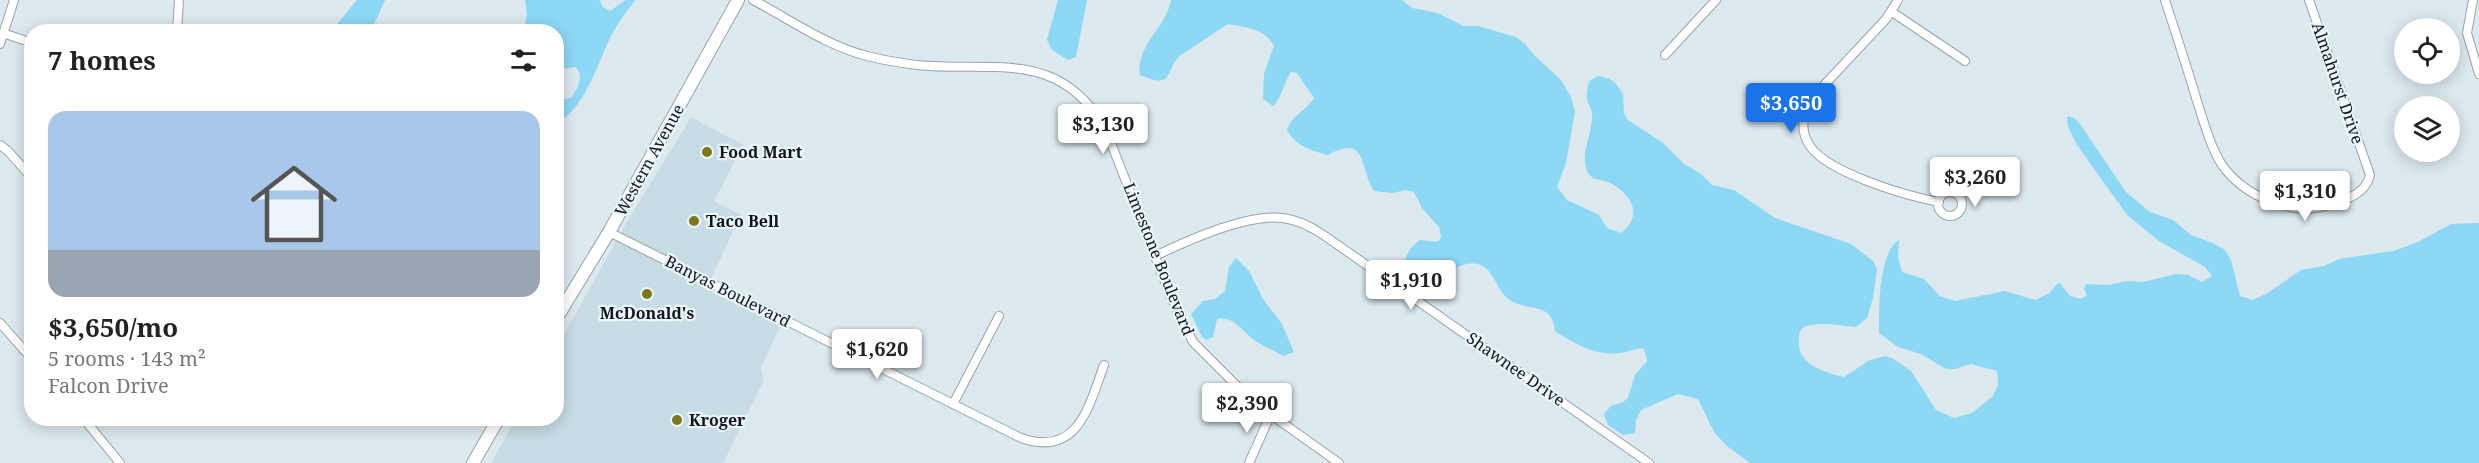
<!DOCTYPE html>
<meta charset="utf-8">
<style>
body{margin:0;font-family:"Noto Serif",serif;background:#f2f2f2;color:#222;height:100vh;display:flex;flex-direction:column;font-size:22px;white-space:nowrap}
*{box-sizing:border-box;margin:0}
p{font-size:20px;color:#767676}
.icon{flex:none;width:33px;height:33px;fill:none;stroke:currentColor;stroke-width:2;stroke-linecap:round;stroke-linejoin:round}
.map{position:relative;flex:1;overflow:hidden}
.sheet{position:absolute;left:24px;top:24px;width:540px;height:402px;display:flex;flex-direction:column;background:#fff;border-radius:24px;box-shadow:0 3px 15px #0003}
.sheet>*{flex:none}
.controls{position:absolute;left:2394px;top:18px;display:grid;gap:12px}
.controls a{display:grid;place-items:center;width:66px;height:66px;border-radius:50%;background:#fff;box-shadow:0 3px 15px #0003;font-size:30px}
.price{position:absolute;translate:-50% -51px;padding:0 14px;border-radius:6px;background:#fff;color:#222;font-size:20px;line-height:39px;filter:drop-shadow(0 2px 3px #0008)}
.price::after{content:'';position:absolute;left:50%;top:36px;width:18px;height:14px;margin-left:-9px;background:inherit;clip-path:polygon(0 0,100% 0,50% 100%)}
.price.on{background:#1a73e8;color:#fff}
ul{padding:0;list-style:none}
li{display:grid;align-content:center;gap:12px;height:318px;padding:0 24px}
li span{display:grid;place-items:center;height:186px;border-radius:18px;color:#555}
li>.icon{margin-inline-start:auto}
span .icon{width:108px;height:108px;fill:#fffc;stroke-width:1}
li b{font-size:26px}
h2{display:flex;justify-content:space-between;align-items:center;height:72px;padding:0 24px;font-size:26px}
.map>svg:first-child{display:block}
.built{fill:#c7dce5}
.green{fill:#8dd8f5}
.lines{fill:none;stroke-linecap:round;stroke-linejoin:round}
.minor-casing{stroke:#98a4a9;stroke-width:10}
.primary-casing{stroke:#98a4a9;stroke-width:14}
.minor{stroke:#fff;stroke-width:8}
.primary{stroke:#fff;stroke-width:12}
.poi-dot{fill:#7f7619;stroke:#e9f6fc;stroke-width:2}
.labels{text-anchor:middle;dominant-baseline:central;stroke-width:4.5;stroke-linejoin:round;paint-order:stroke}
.street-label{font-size:16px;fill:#101416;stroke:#e9f6fc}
.poi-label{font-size:16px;font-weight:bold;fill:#101416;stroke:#e9f6fc;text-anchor:start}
</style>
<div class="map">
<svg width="2479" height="463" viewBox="0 0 2479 463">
<rect width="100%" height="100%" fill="#dce9ee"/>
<path class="built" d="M691,117l52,28 -29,56 27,14 -35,74 74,37 -19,42 3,12 -41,83h-232l25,-44 40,-1 1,-71 67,-120z"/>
<path class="green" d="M357,0h28l-14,31h-36l3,-8z
M525,0h74l4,7 7,4 16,-11h9c-7,10 -16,21 -22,32 -16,31 -25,72 -56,92v-33l7,8 7,-1c6,-9 14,-21 5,-31l-19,3 -1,-38 -32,-1 3,-17z
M1058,0h29l-11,57 -8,3 -16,-10 -5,-10z
M1171,0h231l10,8 26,5 25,13h15l38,11 9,7 10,12 26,24 10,17 4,15 -9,51 -9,24 10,13 32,15 8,13 14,5c21,-16 13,-35 -7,-48 -8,-6 -23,-3 -27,-14 -7,-19 5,-36 5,-55 1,-6 -4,-11 -5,-17 -1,-6 1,-13 2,-18l9,-5 12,3 6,5 7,10 1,20 4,6 35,23 21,21 17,10 11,11 22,5 41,28 76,26 22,17 4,8 -4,29 -6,20 -11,9c-16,-1 -36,-6 -52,0 -5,3 -5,7 -5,12 -3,26 26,33 45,38l26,-17 15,-4 7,2 19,13 25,39 18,8 18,-5 21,-17 5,-11 -1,-14 -26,-7 -16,5h-9l-25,-15 -23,-7 -19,-14c0,-22 -1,-81 20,-93l-1,17 4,15 22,7 16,17 15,5 50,-10 30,9 15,-7 7,-9 3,-1 10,13 11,3 6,-4 -3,-7 2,-4 23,1 18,-4 16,1 33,-8 12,1 14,7 10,-6 -7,-9 -46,-26 -32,-26 -50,-70 -9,-18 -1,-11 7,2 6,6 46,68 24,20 23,8 18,15 24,9 10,6 6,10 9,36 12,4 14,-6 35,-24 23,-4 15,-7 54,-8 25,-9 33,-18 28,-1v240h-729l-23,-17 -13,-14 -16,-33 -20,-5 -37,16 -5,10 -1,13 -12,2 -15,-10 -4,-11 7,-8 12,-4 5,-4 7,-23 12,-14 -3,-12c-8,-2 -14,3 -23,4 -25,3 -45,-8 -66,-22 -3,-30 -24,-18 -45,-31 -14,-9 -16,-33 -33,-36 -14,-3 -24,8 -36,8 -6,1 -12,-3 -19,-4 -5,0 -12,2 -18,3l-2,-5 8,-17 9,-9 18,2 4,-4 -2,-11 -17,-19 -8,-16 -9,-2 -12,3 -19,-2c-15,-23 -6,-58 -46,-36 -18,-5 -31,-8 -41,-25 3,-13 20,-20 27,-32l-17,-25 -6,-1c-7,10 -9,26 -18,34l-10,-7 1,-25 10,-28c-10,-18 -27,-18 -46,-22l-47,31c-18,16 -5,35 -41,20 -5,-28 27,-49 31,-75z
M1236,258l13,13 14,28 19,25 12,28 -11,4c-10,-6 -21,-10 -30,-17 -12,-9 -19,-23 -36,-20l-4,18 -6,3 -5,-3 -11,-23 12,-13 12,-2 10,-8 4,-24z"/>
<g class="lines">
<g class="minor-casing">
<path id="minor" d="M753,0c36,19 74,46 114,56 16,4 33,7 50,9 78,8 142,-18 189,65l64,165 23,47 59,59 87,62
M1898,0l-12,19 -74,79c-9,15 -13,32 -2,48 18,27 97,50 129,56
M2165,0c11,34 22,67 32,101 7,21 13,45 25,64 22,31 70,52 106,40 18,-5 38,-11 42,-30l-61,-175
M2473,0l-6,33 12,41
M1892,12l73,49
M177,32l2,-32
M3,33l29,10
M0,44l14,-44
M1665,55l51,-55
M0,145l8,6 24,27
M1938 204a12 12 0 1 1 24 0a12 12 0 1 1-24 0Z
M609,232l412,206c57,20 68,-32 83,-73
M1155,256c33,-16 92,-43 128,-38 16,2 29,9 42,18l324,227
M0,323l32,36
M953,404l46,-88
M83,418l37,45
M1249,463l21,-47"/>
</g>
<g class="primary-casing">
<path id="primary" d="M556,319l53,-87 129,-232
M473,463l26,-45"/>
</g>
<use href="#minor" class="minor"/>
<use href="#primary" class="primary"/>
</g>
<g class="poi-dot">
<circle cx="707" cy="152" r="6"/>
<circle cx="694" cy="221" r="6"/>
<circle cx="647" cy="294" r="6"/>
<circle cx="677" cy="420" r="6"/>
</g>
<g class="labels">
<g class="street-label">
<text transform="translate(2338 83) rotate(71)">Almahurst Drive</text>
<text transform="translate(649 160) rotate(-61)">Western Avenue</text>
<text transform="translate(1159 259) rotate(68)">Limestone Boulevard</text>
<text transform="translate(728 291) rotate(27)">Banyas Boulevard</text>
<text transform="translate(1516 369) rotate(35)">Shawnee Drive</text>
</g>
<g class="poi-label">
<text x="719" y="152">Food Mart</text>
<text x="706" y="221">Taco Bell</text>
<text x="647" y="313" text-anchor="middle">McDonald's</text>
<text x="689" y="420">Kroger</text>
</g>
</g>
</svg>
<div class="controls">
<a><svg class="icon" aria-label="locate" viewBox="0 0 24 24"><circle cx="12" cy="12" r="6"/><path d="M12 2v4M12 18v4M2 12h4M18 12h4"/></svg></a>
<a><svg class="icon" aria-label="layers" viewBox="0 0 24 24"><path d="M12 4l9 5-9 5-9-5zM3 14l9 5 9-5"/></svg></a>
</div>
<b class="price on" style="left:1791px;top:134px">$3,650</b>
<b class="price" style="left:1103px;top:155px">$3,130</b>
<b class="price" style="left:1975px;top:208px">$3,260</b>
<b class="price" style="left:2305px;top:222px">$1,310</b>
<b class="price" style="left:1411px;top:311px">$1,910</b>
<b class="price" style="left:877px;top:380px">$1,620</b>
<b class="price" style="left:1247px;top:434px">$2,390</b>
<section class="sheet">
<h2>7 homes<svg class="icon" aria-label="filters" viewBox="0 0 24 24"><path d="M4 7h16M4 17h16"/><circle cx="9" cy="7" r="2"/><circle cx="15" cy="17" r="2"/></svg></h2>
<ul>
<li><span style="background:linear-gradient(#a9c7e8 75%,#9aa5b1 0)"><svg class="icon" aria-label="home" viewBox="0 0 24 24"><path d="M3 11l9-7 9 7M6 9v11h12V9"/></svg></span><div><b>$3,650/mo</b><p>5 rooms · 143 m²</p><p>Falcon Drive</p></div></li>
</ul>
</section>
</div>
